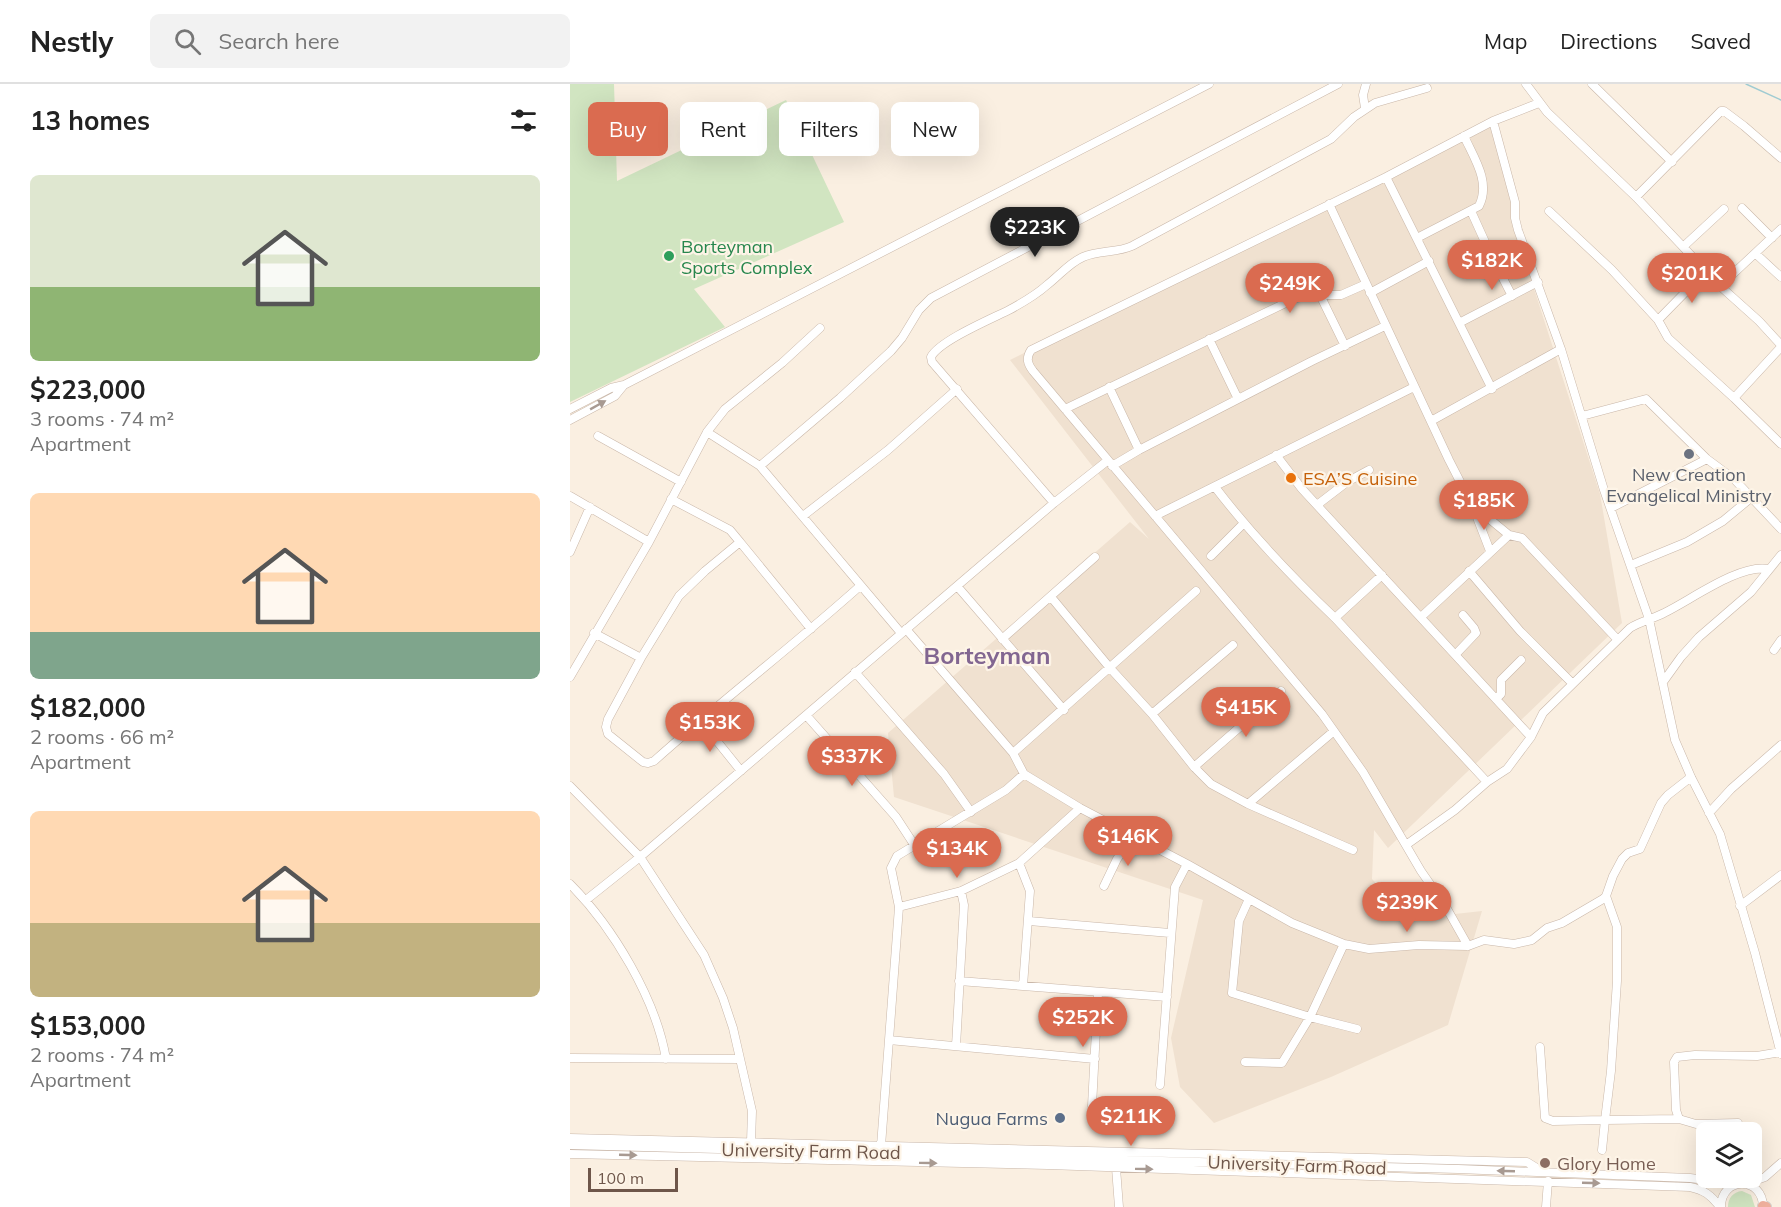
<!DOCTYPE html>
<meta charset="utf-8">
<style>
body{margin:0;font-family:Mulish,sans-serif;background:#f2f2f2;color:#222;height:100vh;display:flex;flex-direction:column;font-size:22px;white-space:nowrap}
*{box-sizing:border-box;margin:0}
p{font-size:20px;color:#767676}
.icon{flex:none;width:33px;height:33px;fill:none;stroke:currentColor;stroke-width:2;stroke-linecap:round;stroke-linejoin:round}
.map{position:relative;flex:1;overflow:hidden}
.sheet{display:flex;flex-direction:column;background:#fff;width:570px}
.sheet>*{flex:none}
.banner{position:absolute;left:18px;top:18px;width:570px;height:54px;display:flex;gap:12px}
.controls{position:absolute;left:1126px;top:1038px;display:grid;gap:12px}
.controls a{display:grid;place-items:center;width:66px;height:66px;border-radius:9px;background:#fff;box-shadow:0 6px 24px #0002;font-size:30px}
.scale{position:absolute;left:18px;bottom:15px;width:90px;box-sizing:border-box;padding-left:6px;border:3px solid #6e564a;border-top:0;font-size:16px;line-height:21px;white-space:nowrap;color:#6e564a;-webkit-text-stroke:4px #fdf4e7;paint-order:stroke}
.price{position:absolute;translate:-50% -51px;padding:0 14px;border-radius:21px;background:#da6b50;color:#fff;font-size:20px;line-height:39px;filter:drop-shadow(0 2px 3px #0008)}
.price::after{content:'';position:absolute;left:50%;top:36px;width:18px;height:14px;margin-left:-9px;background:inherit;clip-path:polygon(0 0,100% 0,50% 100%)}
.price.on{background:#222;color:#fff}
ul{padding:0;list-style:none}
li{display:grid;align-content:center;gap:12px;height:318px;padding:0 30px}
li span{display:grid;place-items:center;height:186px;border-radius:9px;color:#555}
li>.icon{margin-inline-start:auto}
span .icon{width:108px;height:108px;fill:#fffc;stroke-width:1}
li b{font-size:26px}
h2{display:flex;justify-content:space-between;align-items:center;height:72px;padding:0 30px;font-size:26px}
.tag{padding:0 21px;border-radius:9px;background:#fff;box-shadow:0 6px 24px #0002;font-size:21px;line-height:54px}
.tag.on{background:#da6b50;color:#fff}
header{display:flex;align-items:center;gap:36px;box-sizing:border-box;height:84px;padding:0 30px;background:#fff;border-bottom:2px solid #e0e0e0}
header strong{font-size:28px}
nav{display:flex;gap:33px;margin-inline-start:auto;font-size:21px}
.search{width:420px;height:54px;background:#f2f2f2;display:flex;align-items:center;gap:15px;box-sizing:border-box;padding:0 21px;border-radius:9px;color:#767676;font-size:22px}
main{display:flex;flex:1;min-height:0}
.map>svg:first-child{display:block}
.residential{fill:#f0e1d0}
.green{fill:#d1e5c1}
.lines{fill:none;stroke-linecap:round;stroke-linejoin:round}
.stream{stroke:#9fcbd2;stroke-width:1.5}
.minor-casing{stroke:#c9b7a9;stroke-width:9}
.highway-casing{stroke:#d6d0cc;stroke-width:12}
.minor{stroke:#fff;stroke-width:8}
.highway{stroke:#efb09d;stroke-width:10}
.oneway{fill:#a89a92}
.leisure-dot{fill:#2e9e5b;stroke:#fdf4e7;stroke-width:2}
.worship-dot{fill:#6b7280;stroke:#fdf4e7;stroke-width:2}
.food-dot{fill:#e8710a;stroke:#fdf4e7;stroke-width:2}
.service-dot{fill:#5c6f8a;stroke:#fdf4e7;stroke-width:2}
.education-dot{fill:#8d6e63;stroke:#fdf4e7;stroke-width:2}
.labels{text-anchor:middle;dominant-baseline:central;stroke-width:4.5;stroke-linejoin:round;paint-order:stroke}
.leisure-label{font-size:18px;fill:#27864d;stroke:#fdf4e7;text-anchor:start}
.worship-label{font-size:18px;fill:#5b616d;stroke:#fdf4e7}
.food-label{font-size:18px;fill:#c56008;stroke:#fdf4e7;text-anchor:start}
.service-label{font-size:18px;fill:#4e5e75;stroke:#fdf4e7;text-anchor:end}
.street-label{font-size:18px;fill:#6e564a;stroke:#fdf4e7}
.education-label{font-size:18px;fill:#785e54;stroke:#fdf4e7;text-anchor:start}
.district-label{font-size:24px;font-weight:bold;fill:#826691;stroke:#fdf4e7}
</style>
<header>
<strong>Nestly</strong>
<div class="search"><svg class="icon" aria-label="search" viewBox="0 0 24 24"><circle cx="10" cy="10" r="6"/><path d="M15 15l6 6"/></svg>Search here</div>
<nav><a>Map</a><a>Directions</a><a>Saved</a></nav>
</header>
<main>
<section class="sheet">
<h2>13 homes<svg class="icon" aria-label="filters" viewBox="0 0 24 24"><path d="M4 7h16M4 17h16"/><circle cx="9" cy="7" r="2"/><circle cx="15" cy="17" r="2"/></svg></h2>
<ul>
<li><span style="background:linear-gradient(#dfe7d0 60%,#8fb573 0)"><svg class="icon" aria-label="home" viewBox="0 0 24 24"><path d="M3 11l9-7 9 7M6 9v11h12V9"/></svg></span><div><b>$223,000</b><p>3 rooms · 74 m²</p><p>Apartment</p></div></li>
<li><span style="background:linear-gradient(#ffd9b3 75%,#7fa58c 0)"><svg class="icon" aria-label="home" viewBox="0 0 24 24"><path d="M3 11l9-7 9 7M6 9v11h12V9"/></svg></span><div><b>$182,000</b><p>2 rooms · 66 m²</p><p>Apartment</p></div></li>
<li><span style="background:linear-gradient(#ffd9b3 60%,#c2b280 0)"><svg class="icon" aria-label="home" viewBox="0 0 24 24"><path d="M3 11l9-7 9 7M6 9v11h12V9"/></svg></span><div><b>$153,000</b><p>2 rooms · 74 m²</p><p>Apartment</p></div></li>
</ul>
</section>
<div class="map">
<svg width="1211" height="1123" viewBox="0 0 1211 1123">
<rect width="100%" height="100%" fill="#faefe1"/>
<path class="residential" d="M918,39l16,30 23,114 73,227 22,129 -234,225 -14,-18 -2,49 38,40 72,-8 -34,114 -117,52 -117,46 -34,-36 -9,-49 32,-138 -309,-103 -6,-64 242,-211 19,17 -139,-179z"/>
<path class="green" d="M0,0h44l3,97 169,-81 58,122 -150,67 31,38 -155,75z
M1172,1107l9,4 4,12h-27c0,-9 5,-15 14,-16z"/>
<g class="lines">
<path class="stream" d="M1176,0l35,16"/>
<g class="minor-casing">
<path id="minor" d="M956,0l21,28 89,85 84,89 39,35 22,24
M1022,0l80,78
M795,24l-2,-13 3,-11
M923,37l22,81v16l3,12 43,119 43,141 45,129 26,121 16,37 29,57 35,119 26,101
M816,93l106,212
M1066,113l85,-86h3l20,15 37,32
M759,120l120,256 24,47 17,44
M1172,124l30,30
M901,127l19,42 22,43
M979,127l63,59 46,50 10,18 66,60 47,46
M847,154l62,-32c12,-24 -5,-48 -15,-70
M1114,162l40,-37
M1186,170l25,23
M1150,202l61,-57
M800,209l59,-32
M750,211l25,51
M1088,236l49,-50
M889,239l79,-41
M639,255l29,60
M539,303l30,63
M1164,314l47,-51
M0,325l41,-21 13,-3 585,-301
M495,325l231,-111 24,-3h21l25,-11
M1012,332l64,-17 61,60 27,20 47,50
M0,336l45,-24 9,-11
M861,337l130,-72
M137,348l53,34 141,167
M28,352l83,46
M706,371l26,34 229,248
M190,382l80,-68 51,-47 11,-13 17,-28 12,-12 407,-214
M542,382l27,-16 173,-89 73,-35
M645,403c36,47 77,90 120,131l152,164
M0,412l79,46
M101,415l59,31 10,12
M484,419l-122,-141 -1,-5c8,-16 60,-38 78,-47 13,-7 27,-15 38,-25 13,-10 22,-22 36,-28 16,-7 34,-4 49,-11l199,-107 23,-22 21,-14 52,-15
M747,421l30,-23 22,-12
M905,423l34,28 13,3 95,101
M1041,424l96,-49
M233,432l85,-66 69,-61
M585,432l259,-129
M0,468l20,-45
M641,472l33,-33
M1061,481l56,-23 36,-21 29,-24
M899,487l51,60 52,52
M387,502l107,124
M481,513l59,71 42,46 42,53 17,17 37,20 105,46
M851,533l88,-82
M765,534l47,-43
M241,545l-71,-87 -35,29 -26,25 -38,62 -33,61 -2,8 2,7 35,28 5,1 6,-2c67,-60 139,-115 206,-175
M336,545l107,124 11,21 56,34 107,56 105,59 52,21 25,5 50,-4 49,1 16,-6 30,4 18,-4 15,-12 15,-5 41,-24 3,-3 7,-20 9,-17 6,-6 12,-4 21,-46 7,-8 23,-18
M24,549l47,25
M432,555l93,-82
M1204,566l7,-10
M886,570l20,-21 -2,-5 -11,-13
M285,588l89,102 27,38
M0,593l79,-135 58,-110 18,-23 57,-46 38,-35
M1093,598l18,-25 18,-20 52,-45 30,-37
M927,614l4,-4v-14l20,-20
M582,630l81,-69
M236,631l90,102 19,29
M130,636l41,51
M443,669l183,-162
M624,683l87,-76
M0,702l70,71 64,98 19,43 10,30 19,83 -1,31
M678,720l86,-73
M1139,729l22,-24 50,-44
M836,761l49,-35 32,-28 20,-13 24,-32 12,-24 87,-85c11,-7 23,-9 34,-15 27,-13 75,-49 104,-44
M449,779l11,28 -7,95
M0,800c43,43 86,115 96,175
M534,802l13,-27 16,-23
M1036,812l11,31v54l-6,90 -6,49 74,-1
M679,815l-10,22 -7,72 78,24 47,12
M16,816l54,-43 414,-354 53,-42
M1170,822l41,-31
M329,823l62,-16 58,-28 61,-55
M459,837l141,12
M898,862l-22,-39 -25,-36 -58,-99 -41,-58 -289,-343c-6,-8 -7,-13 -2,-21l355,-173 107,-56 46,-18
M389,897l208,16
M319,956l206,19
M386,962l8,-141 -3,-14
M970,963l5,71 8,3 52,-1 -3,30
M0,974l170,1
M675,978l37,1 28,-46 34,-73
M590,1001l15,-198 12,-23
M522,1022l6,-114
M1168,1039l-42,1 -17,-5 -3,-9 -2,-48 3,-5 18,-2 62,1 24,-4
M0,1054l957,24 16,10
M0,1061l888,24 232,9 46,6
M311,1062l18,-239 -8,-39 6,-12 109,-66 18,-16
M0,1070l478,11 642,22c14,3 21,8 30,20
M546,1084l3,39
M1176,1100l19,-7 16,-14
M976,1123l2,-26
M1151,1123c0,-31 42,-31 42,0"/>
</g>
<g class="highway-casing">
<path id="highway" d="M1193,1122l3,1"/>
</g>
<use href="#minor" class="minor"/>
<use href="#highway" class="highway"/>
</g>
<defs><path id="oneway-solid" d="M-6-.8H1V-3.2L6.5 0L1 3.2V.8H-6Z" transform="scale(1.5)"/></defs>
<g class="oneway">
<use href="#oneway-solid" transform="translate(28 321) rotate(-29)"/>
<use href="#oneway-solid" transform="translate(58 1071) rotate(2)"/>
<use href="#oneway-solid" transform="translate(358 1079) rotate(1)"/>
<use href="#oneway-solid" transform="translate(574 1085) rotate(1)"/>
<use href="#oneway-solid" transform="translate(936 1087) rotate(-178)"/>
<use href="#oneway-solid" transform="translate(1021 1099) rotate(2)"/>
</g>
<circle class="leisure-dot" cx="99" cy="172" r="6"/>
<circle class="worship-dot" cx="1119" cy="370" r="6"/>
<circle class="food-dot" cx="721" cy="394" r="6"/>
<circle class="service-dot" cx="490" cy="1034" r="6"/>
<circle class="education-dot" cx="975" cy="1079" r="6"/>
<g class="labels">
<g class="leisure-label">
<text x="111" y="162">Borteyman<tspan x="111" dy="21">Sports Complex</tspan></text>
</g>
<g class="worship-label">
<text x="1119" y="390">New Creation<tspan x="1119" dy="21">Evangelical Ministry</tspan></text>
</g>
<g class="food-label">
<text x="733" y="394">ESA’S Cuisine</text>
</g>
<g class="service-label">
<text x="478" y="1034">Nugua Farms</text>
</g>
<g class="street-label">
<text transform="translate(241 1067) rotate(1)">University Farm Road</text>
<text transform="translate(727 1081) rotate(2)">University Farm Road</text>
</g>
<g class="education-label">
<text x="987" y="1079">Glory Home</text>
</g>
<g class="district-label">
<text x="417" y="571">Borteyman</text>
</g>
</g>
</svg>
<div class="controls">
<a><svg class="icon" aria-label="layers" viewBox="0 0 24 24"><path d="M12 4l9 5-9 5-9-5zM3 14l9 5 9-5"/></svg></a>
</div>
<div class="scale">100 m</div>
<b class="price on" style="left:465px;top:174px">$223K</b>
<b class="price" style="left:922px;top:207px">$182K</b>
<b class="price" style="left:1122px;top:220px">$201K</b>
<b class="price" style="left:720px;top:230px">$249K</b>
<b class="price" style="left:914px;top:447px">$185K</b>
<b class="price" style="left:676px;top:654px">$415K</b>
<b class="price" style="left:140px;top:669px">$153K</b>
<b class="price" style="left:282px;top:703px">$337K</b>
<b class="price" style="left:558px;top:783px">$146K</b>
<b class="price" style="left:387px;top:795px">$134K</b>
<b class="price" style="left:837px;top:849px">$239K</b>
<b class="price" style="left:513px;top:964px">$252K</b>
<b class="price" style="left:561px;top:1063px">$211K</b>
<div class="banner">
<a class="tag on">Buy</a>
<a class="tag">Rent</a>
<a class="tag">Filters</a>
<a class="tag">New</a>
</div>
</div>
</main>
